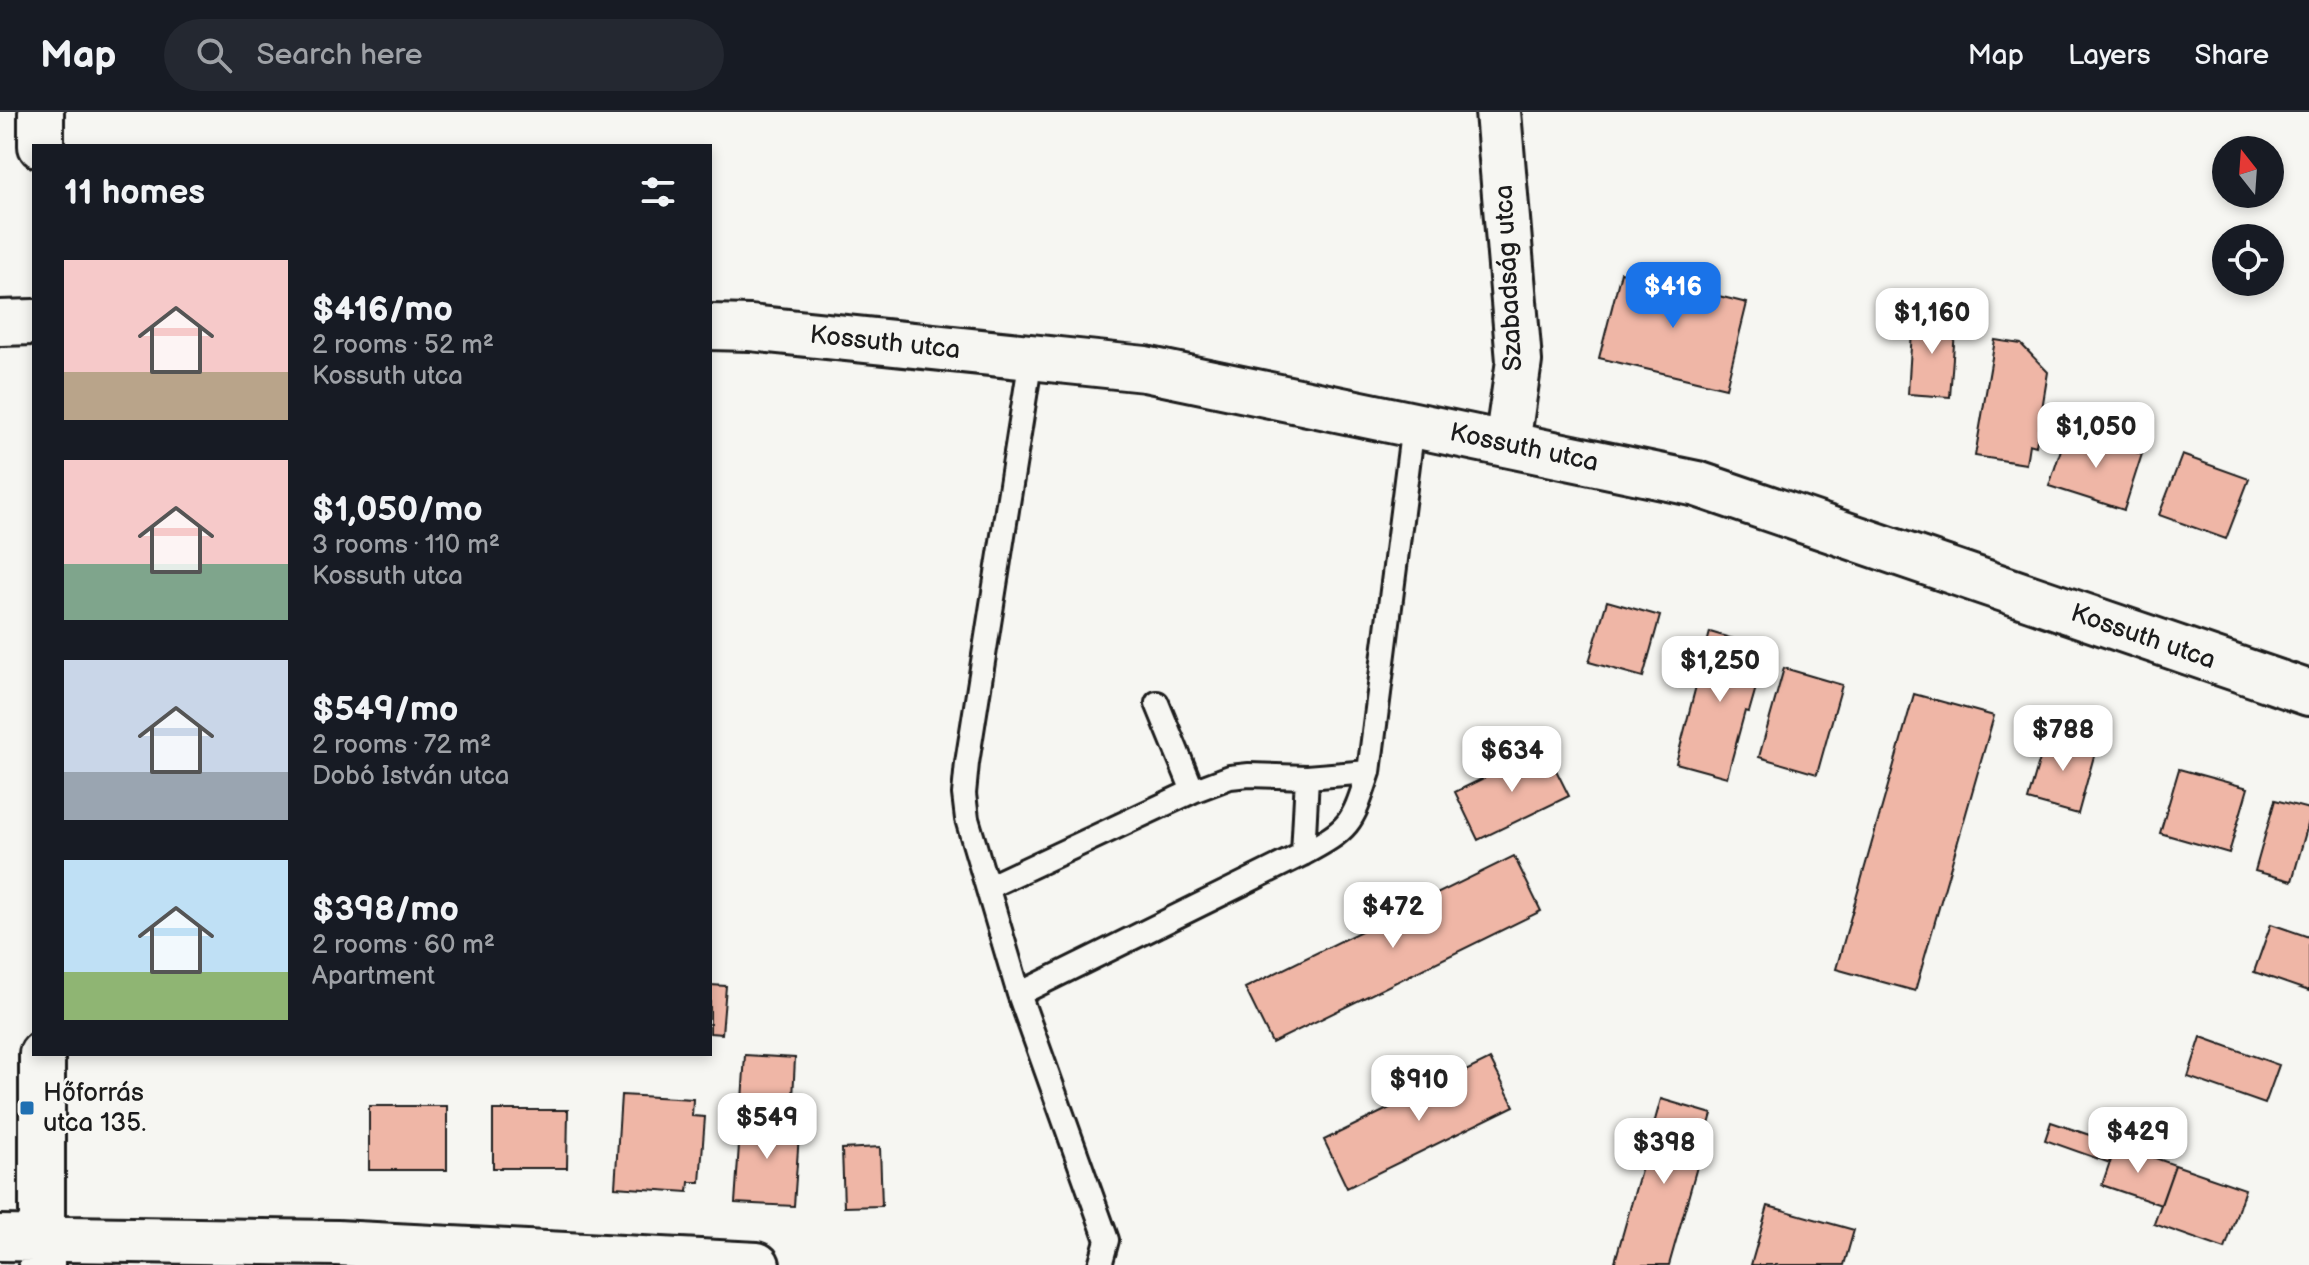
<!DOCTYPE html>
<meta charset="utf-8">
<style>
body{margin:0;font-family:"Balsamiq Sans",sans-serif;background:#242831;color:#f1f3f6;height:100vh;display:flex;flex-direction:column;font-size:30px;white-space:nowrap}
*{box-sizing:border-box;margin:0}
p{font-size:26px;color:#9ea1a6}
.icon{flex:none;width:44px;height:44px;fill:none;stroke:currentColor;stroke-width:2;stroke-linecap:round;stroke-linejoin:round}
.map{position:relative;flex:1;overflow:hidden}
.details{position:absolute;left:32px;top:32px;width:680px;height:912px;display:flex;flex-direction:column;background:#171b24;border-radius:0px;box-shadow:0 4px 12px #0003}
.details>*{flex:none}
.needle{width:52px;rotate:343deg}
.controls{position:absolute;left:2212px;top:24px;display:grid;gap:16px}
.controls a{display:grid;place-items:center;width:72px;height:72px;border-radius:50%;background:#171b24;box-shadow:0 4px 12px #0003;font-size:40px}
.price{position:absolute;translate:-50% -68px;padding:0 18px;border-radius:16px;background:#fff;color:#222;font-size:26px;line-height:52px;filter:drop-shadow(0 2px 4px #0008)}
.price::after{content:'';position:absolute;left:50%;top:48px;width:24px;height:18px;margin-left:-12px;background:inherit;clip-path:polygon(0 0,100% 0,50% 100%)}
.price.selected{background:#1a73e8;color:#fff}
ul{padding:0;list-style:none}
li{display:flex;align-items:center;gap:24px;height:200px;padding:0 32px}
li span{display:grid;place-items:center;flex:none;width:224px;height:160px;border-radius:0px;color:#555}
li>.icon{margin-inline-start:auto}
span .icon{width:96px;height:96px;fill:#fffc;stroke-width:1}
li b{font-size:34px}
h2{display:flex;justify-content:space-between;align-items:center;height:96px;padding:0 32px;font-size:34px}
header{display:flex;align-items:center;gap:48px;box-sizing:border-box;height:112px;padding:0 40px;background:#171b24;border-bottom:2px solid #363941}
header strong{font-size:38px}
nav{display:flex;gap:44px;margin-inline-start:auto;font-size:28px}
.search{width:560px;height:72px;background:#242831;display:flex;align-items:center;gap:20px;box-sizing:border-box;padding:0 28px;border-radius:44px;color:#9ea1a6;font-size:30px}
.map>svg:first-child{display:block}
.building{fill:#efb6a6;stroke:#1c1c1c;stroke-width:2}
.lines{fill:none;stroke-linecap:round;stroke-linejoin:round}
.lane-casing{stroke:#1c1c1c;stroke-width:28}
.street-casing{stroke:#1c1c1c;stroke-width:50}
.lane{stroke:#f6f6f2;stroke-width:22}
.street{stroke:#f6f6f2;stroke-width:44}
.poi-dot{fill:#1f6fb2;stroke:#f6f6f2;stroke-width:3}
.labels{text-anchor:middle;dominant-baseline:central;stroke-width:6;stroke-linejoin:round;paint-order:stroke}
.street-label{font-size:26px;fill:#1c1c1c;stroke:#f6f6f2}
.poi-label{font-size:26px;fill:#1c1c1c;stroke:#f6f6f2;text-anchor:start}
</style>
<header>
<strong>Map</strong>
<div class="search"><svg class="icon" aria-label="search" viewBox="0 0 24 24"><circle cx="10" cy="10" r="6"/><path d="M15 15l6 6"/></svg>Search here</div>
<nav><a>Map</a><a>Layers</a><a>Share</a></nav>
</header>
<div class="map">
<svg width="2309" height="1153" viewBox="0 0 2309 1153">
<rect width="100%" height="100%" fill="#f6f6f2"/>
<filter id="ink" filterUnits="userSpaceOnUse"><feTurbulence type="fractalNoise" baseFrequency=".0125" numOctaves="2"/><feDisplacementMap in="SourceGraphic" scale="16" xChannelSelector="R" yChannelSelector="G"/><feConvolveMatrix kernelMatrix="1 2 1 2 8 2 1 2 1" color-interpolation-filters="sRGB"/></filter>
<g filter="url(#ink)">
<path class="building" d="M1621,160l126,31 -21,85 -127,-30z
M1913,203l43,3 -6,79 -42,-3z
M1995,228l26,4 27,28 -12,74 -7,-2 -3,20 -51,-8z
M2067,319l75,23 -18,56 -75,-24z
M2182,343l67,24 -23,60 -67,-24z
M1607,489l53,15 -17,61 -54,-15z
M1710,520l57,17 -18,63 -4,-1 -18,66 -51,-14z
M1784,556l58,17 -25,89 -58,-17z
M1914,582l80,22 -79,275 -79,-22z
M2048,619l49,14 -19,69 -50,-14z
M1545,636l24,48 -91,44 -23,-48z
M2179,657l69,19 -19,65 -69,-20z
M2275,688l34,9v12l-17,60 -37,-10z
M1514,744l27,55 -269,132 -27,-55z
M2271,812l38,13v54l-55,-19z
M710,873l16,1 -4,48 -12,-1z
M2201,925l78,28 -14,39 -77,-27z
M745,943l50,3 -3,61 -51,-3z
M1490,947l24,47 -167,82 -23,-48z
M621,983l72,4 -1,17 13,1 -5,65h-11l-1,10 -73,-5z
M1661,987l51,15 -43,151h-55z
M369,994h78v64h-78z
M493,998h75l-1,58h-74z
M741,1004l59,4 -6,86 -59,-3z
M2051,1010l65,22 -6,19 -65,-23z
M2116,1032l59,21 -14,40 -59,-20z
M880,1035l2,59 -38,1 -2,-58z
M2175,1053l70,24 -20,60 -71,-25z
M1768,1094l86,24 -10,35h-93z"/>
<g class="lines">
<g class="lane-casing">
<path id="lane" d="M1031,246l-64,405 -3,31 3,25 52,175 88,246 -7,25
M1157,591l36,88
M1303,742l4,-77
M988,775l205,-96 37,-14 19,-2 58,2 62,-5
M1019,882l284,-140c49,-26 49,-31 66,-82l44,-347"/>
</g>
<g class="street-casing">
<path id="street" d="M41,0v34
M1498,0l21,249 -12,83
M0,211l34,-1
M710,215l40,1 395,41 552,115 612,209
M0,1126l337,5 420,22
M42,1153v-211"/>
</g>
<use href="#lane" class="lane"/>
<use href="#street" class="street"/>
</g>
</g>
<rect class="poi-dot" x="19" y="988" width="16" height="16" rx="4"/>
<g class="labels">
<g class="street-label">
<text transform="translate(1509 166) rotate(-93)">Szabadság utca</text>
<text transform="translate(885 231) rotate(6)">Kossuth utca</text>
<text transform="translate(1524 336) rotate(12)">Kossuth utca</text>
<text transform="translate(2143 525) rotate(19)">Kossuth utca</text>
</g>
<g class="poi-label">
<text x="43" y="981">Hőforrás<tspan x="43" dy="30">utca 135.</tspan></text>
</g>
</g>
</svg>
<div class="controls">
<a><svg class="needle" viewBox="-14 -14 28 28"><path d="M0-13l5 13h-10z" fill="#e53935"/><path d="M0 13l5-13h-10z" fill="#9ea1a6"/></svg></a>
<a><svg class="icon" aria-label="locate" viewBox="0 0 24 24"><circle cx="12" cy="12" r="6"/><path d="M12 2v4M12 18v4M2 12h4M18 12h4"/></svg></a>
</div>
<b class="price selected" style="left:1673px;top:218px">$416</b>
<b class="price" style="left:1932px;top:244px">$1,160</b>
<b class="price" style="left:2096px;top:358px">$1,050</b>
<b class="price" style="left:1720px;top:592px">$1,250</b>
<b class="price" style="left:2063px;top:661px">$788</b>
<b class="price" style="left:1512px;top:682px">$634</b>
<b class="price" style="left:1393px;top:838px">$472</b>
<b class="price" style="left:1419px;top:1011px">$910</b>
<b class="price" style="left:767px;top:1049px">$549</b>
<b class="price" style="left:2138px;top:1063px">$429</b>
<b class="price" style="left:1664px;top:1074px">$398</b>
<section class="details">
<h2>11 homes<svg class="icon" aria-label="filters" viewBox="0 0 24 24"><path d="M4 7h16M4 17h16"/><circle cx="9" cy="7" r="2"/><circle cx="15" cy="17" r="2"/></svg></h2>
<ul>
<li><span style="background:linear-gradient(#f6c9c9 70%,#b9a48a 0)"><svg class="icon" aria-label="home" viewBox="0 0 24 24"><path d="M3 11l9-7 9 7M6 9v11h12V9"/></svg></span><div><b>$416/mo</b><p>2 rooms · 52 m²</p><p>Kossuth utca</p></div></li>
<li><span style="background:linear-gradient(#f6c9c9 65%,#7fa58c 0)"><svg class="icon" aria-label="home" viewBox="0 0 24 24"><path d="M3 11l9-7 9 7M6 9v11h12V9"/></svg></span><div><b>$1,050/mo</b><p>3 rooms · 110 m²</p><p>Kossuth utca</p></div></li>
<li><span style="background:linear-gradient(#c9d6e8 70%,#9aa5b1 0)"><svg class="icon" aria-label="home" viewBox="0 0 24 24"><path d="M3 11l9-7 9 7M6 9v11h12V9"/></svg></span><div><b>$549/mo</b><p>2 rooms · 72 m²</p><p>Dobó István utca</p></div></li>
<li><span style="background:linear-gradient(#bfe0f5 70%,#8fb573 0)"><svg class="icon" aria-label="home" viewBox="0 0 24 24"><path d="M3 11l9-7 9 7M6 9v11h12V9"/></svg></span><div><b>$398/mo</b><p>2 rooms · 60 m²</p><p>Apartment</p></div></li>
</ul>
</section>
</div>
